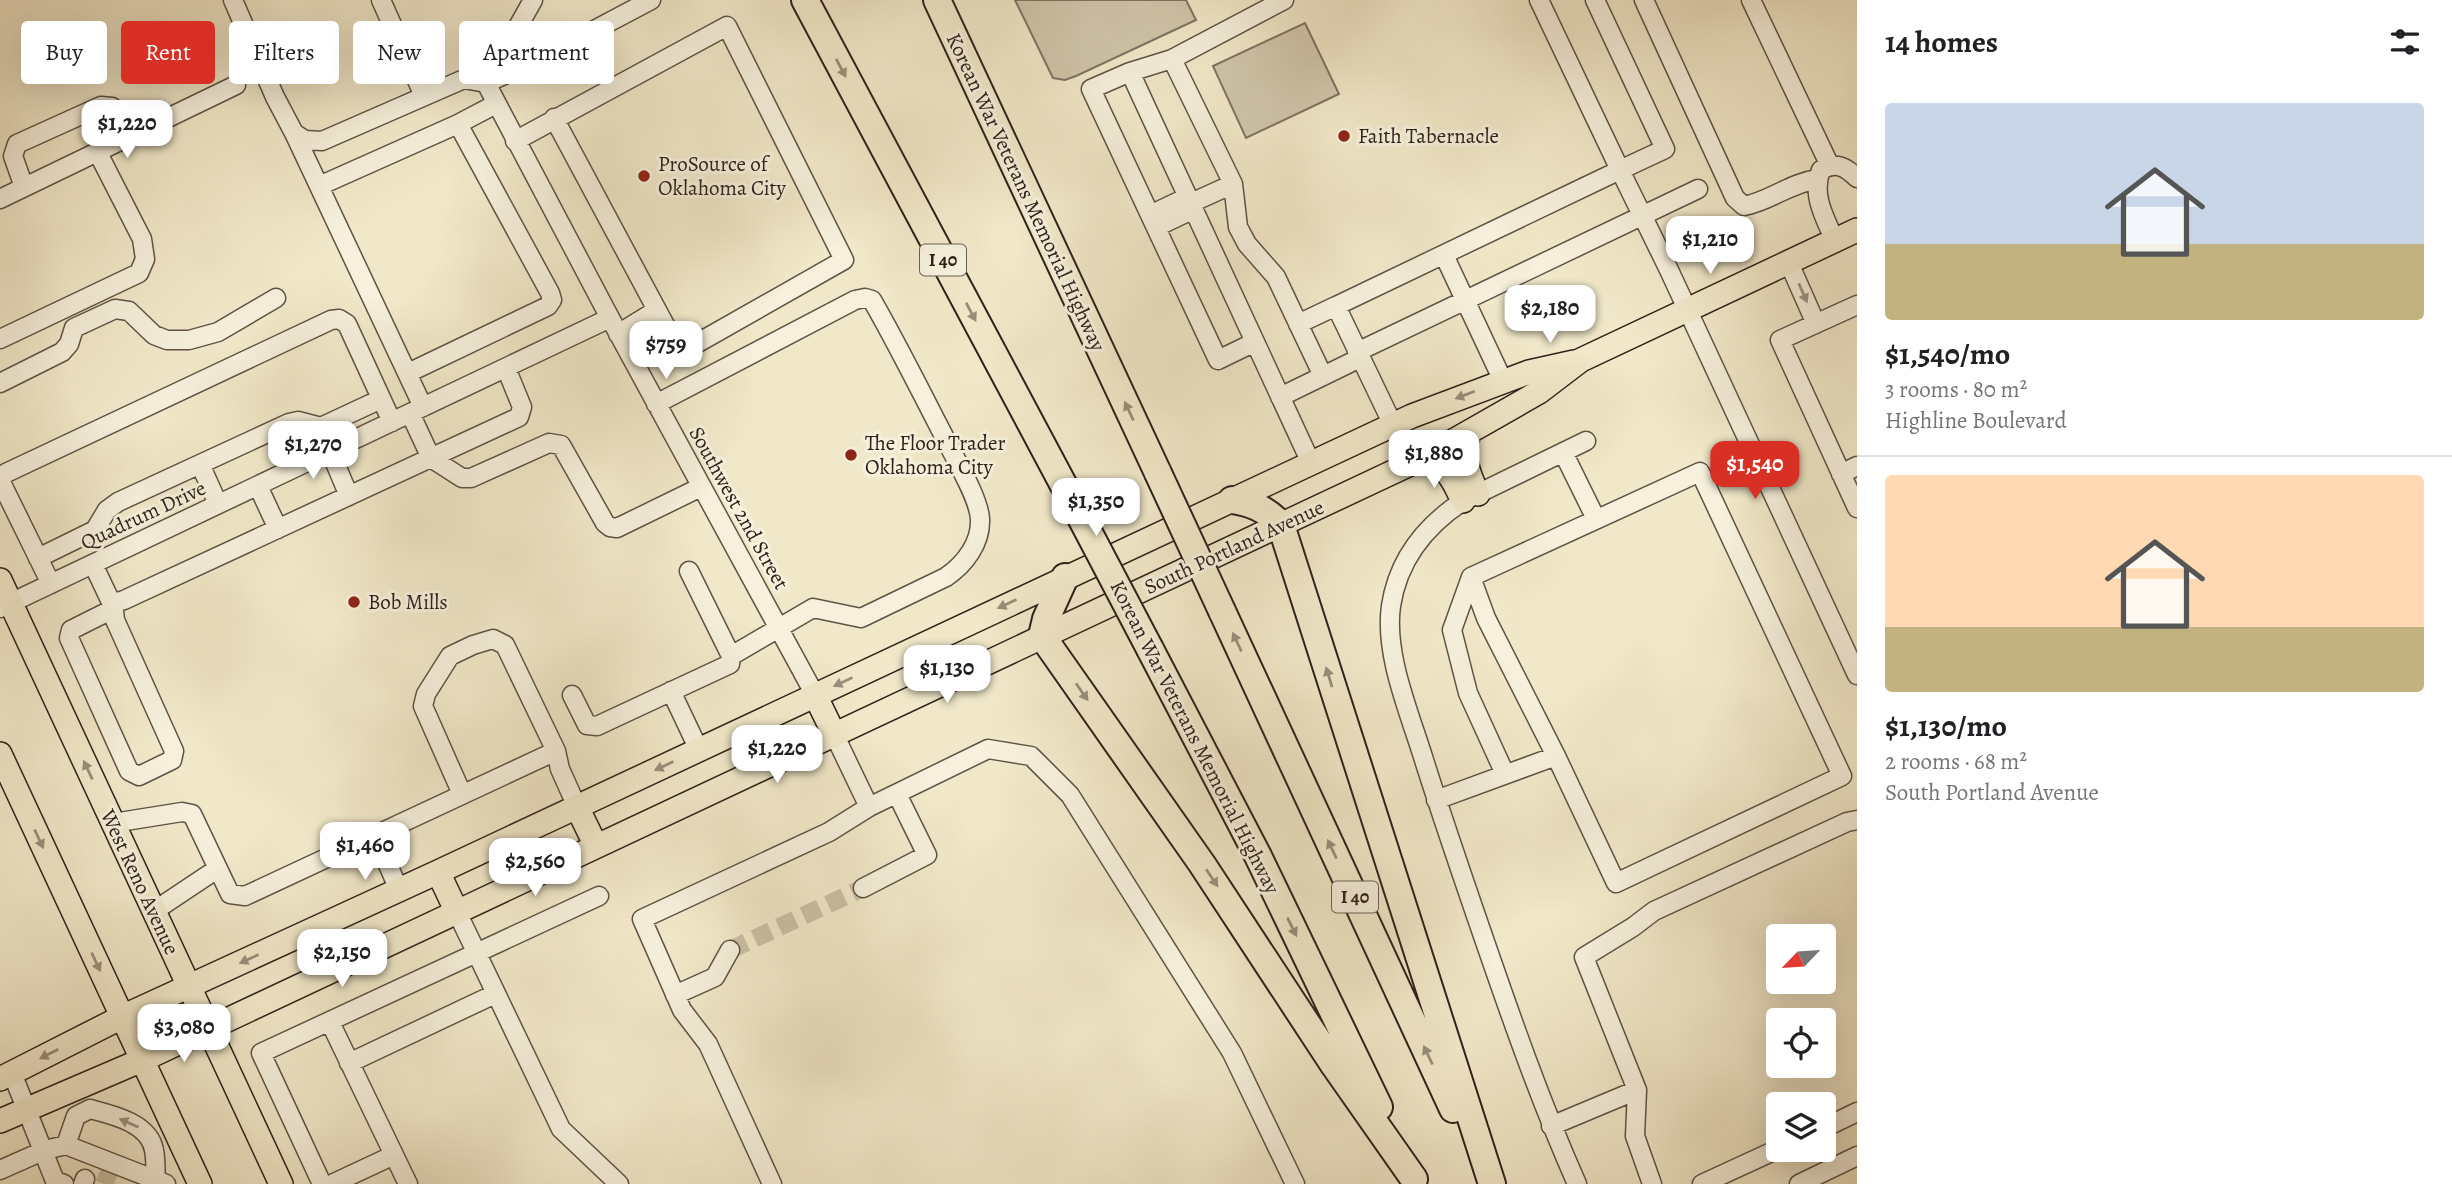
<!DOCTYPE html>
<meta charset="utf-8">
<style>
body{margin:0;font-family:Alegreya,serif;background:#f2f2f2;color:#202124;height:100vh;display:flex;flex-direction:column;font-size:26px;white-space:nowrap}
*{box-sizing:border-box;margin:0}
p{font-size:23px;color:#757577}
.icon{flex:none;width:38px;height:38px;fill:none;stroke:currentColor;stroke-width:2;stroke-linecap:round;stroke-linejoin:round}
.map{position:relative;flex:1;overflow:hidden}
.sheet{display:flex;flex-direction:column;background:#fff;width:595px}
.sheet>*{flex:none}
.guide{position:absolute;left:21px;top:21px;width:665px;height:63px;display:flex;gap:14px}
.needle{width:46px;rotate:245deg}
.fabs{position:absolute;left:1766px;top:924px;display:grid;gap:14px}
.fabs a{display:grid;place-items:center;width:70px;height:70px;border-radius:7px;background:#fff;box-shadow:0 7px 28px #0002;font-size:35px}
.price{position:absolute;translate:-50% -60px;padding:0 16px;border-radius:14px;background:#fff;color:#222;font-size:23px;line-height:46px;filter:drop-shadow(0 2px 4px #0008)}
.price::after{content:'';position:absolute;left:50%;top:42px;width:21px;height:16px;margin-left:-10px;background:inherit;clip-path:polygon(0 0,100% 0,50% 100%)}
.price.on{background:#d93025;color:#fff}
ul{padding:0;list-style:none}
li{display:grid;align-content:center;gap:14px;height:371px;padding:0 28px}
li+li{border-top:2px solid #e0e0e0}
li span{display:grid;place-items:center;height:217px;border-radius:7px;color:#555}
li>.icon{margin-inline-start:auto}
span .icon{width:126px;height:126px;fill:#fffc;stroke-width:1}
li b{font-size:30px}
h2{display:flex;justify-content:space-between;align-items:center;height:84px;padding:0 28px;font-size:30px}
.tag{padding:0 24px;border-radius:7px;background:#fff;box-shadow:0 7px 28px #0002;font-size:24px;line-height:63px}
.tag.on{background:#d93025;color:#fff}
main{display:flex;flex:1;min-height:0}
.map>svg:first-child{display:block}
.green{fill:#d0c6ab;stroke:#7f7463;stroke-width:2}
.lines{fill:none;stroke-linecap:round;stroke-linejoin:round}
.minor-tunnel{stroke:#cac0a6;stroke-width:18;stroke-dasharray:18 9;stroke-linecap:butt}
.minor-casing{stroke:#5f5346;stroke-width:21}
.major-casing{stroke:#2e211b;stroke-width:26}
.highway-casing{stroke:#2e211b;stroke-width:30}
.minor{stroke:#f6f0dc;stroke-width:18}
.major{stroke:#f1e8c9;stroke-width:23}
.highway{stroke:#f1e8c9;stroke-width:26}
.highway-bridge-casing{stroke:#2e211b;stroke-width:30;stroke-linecap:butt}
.highway-bridge{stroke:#f1e8c9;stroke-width:26}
.oneway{fill:#998e7b}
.oneway2{fill:#9c9385}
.poi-dot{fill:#8f2418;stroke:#f6f0dc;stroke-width:2.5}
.labels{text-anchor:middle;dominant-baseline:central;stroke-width:6;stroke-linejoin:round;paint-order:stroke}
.shield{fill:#f6f0dc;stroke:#6a5f55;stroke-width:2}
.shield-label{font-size:19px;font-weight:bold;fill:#2e211b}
.poi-label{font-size:21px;fill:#2e211b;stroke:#f6f0dc;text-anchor:start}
.street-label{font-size:21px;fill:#2e211b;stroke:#f6f0dc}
</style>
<main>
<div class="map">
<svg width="1857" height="1184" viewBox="0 0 1857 1184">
<rect width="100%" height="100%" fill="#f1e8c9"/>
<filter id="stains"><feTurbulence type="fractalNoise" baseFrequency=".00286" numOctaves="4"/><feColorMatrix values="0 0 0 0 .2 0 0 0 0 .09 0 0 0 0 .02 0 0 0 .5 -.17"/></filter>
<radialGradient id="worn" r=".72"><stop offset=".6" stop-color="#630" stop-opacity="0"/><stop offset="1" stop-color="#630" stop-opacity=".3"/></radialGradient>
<path class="green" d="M1015,0h171l10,20 -120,56 -11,4 -12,-2z
M1305,23l34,71 -93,44 -33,-72z"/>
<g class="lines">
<path class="minor-tunnel" d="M730,950l133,-62
M104,1184l7,-16"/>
<g class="minor-casing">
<path id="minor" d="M233,0l42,97 19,36 11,7 17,1 142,-62 22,4 48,-21 117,-62
M381,0l43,96
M1284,0l-112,59 -42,13 181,391
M1539,0l81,170 45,-21 -70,-149
M1644,0l91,198 9,8c26,-5 46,-23 74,-27
M1751,0l79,166
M1172,59l61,125 5,43 9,17 29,33 47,99
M1130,72l-39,17 127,271 37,-18
M486,83l124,235 205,377
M486,83l47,-83
M458,124l38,-20
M294,133l129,274
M515,141l212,-115 117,234 -164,93 -126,-235
M319,186l139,-62 92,169 2,7 -4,6 -140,67
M24,187l-11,-31 4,-12 84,-38 11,1 18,30
M0,199l236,-114
M1191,203l42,-19
M1150,215l38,-18
M1156,227l38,-18
M1835,241c-10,-23 -24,-46 -14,-71 15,-8 24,-4 36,8
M1444,255l59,126
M1789,263l27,61
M1857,305l-77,35 77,168
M1298,324l38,-18
M618,334l39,-24
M0,339l139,-66 6,-14 -3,-20 -44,-86
M1357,352l341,-163
M0,383l62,-31 7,-8 5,-16 41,-19 14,2 25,24 13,5h22l29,-8 58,-34
M1280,397l80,-39
M656,404l199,-104 10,-2 7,2c27,47 51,96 76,144 9,18 31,55 32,75 1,24 -15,45 -34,58l-85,41 -48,-10 -82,48
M410,413l21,45 31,20h9l78,-35 12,2 44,78 5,4 7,1 84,-41
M1393,425l-57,-119 284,-136 49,100 188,405
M330,451l19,45
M1563,452l33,67
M200,464l18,40
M1841,474l16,-8
M258,486l20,43
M38,558l57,-28 12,-20 11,-8 171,-79 9,-2 23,6 60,-28
M93,564l17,36 8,2 6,-2 395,-183 3,-10 -16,-39
M1471,577l15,41 70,138
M51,584l-51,-104 6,-7 325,-153 8,-1 8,5 45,98
M113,602l2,18 59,131 -2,9 -33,16 -10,-5 -60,-133 2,-8 42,-21
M0,608l610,-290
M671,691l28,59
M572,695l15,30 10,1 133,-62 1,-8 -42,-85
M834,734l35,73
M462,794l-39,-88 3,-12 24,-38 23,-11 20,-6 12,6 51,106 4,18 17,38
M1436,800l120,-44 60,127 226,-107 -142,-304 -229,105 -19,53 16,63 37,81
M113,823l69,-11 10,2 38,80 15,2 311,-145
M375,835l24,55
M863,888l64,-33 -30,-61
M456,910l105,219 58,55
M154,911l63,-42
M675,995l40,-18 15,-27
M330,1022l64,133 -62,29
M349,1063l146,-69
M12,1073l43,108 9,3
M1637,1090l-2,46 17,48
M1551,1126l86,-36 -53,-133 49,-30 21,-16 193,-89 10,-2
M1824,1128l33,-16
M66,1145l10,-29 14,-7c23,6 59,14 64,41 2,9 1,20 2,29
M394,1155l14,29
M0,1170l45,-20 21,-5 100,39
M83,1184l2,-5
M322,1184l-61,-131 338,-157
M772,1184l-64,-140 -26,-34 -40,-91 187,-87 40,-25 119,-58 43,7 39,39 162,258 63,131
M1577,1184c-36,-81 -65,-164 -94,-248 -20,-58 -40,-116 -59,-176 -14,-46 -40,-105 -33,-154 7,-46 34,-80 72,-105l123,-60
M1702,1184l76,-35
M1799,1184l58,-28"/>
</g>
<g class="major-casing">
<path id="major" d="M1468,434c-4,27 -2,35 10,60
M1425,457c24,12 27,21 38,44
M0,580l281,604
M815,695l19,39
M0,754l200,430
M577,807l19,39
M438,872l18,38
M0,1079l122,-62 316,-145 974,-456 117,-44 45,-10
M0,1121l142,-61 1283,-603 114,-65 42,-32 276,-130"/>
</g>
<g class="highway-casing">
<path id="highway" d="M805,0l273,512
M937,0l221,473
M1232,500c20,3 34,9 49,25l211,659
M1065,577l-19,42 -4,17 160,228 132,201 80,114
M1222,611l231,498
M1150,649l108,207 121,251"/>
</g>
<use href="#minor" class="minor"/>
<use href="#major" class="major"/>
<use href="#highway" class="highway"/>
<g class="highway-bridge-casing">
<path id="highway-bridge" d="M1158,473l64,138
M1078,512l72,137"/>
</g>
<use href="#highway-bridge" class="highway-bridge"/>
</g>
<defs><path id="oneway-solid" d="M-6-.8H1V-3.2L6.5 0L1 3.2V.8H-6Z" transform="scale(1.75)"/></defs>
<g class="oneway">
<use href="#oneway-solid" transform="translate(841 68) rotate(62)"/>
<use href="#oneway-solid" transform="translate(971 312) rotate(62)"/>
<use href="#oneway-solid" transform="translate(1465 395) rotate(159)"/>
<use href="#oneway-solid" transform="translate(1129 411) rotate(-115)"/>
<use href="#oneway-solid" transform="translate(1007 604) rotate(155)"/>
<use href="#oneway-solid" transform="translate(1237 642) rotate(-115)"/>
<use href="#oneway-solid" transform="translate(1329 677) rotate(-107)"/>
<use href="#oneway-solid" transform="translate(843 682) rotate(155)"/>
<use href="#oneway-solid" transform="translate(1082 692) rotate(55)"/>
<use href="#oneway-solid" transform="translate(664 766) rotate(155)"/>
<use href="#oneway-solid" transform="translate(88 770) rotate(-115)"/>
<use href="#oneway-solid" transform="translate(39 839) rotate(65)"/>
<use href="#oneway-solid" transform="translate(1332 849) rotate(-115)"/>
<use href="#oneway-solid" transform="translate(1212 878) rotate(56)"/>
<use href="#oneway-solid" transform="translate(1292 927) rotate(64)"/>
<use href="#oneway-solid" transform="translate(249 959) rotate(155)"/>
<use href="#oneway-solid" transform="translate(96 962) rotate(65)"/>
<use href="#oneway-solid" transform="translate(49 1054) rotate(153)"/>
<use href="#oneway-solid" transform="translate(1428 1055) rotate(-115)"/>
</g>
<g class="oneway2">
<use href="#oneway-solid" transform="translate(1803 293) rotate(66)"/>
<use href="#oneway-solid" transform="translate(129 1123) rotate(-156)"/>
</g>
<g class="poi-dot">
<circle cx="1344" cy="136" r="7"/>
<circle cx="644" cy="176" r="7"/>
<circle cx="851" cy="455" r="7"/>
<circle cx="354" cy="602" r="7"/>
</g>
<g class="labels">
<g class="shield">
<rect x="920" y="244.5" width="46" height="31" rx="5"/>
<rect x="1332" y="881.5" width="46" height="31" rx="5"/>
</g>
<g class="shield-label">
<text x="943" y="260">I 40</text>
<text x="1355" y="897">I 40</text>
</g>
<g class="poi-label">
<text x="1358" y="136">Faith Tabernacle</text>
<text x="658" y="164">ProSource of<tspan x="658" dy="24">Oklahoma City</tspan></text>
<text x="865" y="443">The Floor Trader<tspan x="865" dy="24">Oklahoma City</tspan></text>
<text x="368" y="602">Bob Mills</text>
</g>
<g class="street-label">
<text transform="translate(1026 192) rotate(65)">Korean War Veterans Memorial Highway</text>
<text transform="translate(739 508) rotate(61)">Southwest 2nd Street</text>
<text transform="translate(143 515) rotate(-25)">Quadrum Drive</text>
<text transform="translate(1234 547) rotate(-25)">South Portland Avenue</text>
<text transform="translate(1195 737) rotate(63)">Korean War Veterans Memorial Highway</text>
<text transform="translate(140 882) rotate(65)">West Reno Avenue</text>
</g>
</g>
<rect width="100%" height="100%" filter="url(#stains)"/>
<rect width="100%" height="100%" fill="url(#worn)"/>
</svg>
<div class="fabs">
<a><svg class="needle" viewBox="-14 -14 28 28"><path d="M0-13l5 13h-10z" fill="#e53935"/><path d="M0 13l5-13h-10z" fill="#757577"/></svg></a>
<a><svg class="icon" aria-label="locate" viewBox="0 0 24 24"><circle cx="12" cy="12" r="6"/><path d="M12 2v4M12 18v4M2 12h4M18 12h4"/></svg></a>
<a><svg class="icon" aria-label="layers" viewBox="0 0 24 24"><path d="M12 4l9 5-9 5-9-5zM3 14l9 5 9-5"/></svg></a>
</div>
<b class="price" style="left:127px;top:160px">$1,220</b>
<b class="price" style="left:1710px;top:276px">$1,210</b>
<b class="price" style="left:1550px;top:345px">$2,180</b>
<b class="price" style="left:666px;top:381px">$759</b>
<b class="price" style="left:313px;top:481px">$1,270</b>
<b class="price" style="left:1434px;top:490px">$1,880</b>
<b class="price on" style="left:1755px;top:501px">$1,540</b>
<b class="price" style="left:1096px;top:538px">$1,350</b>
<b class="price" style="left:947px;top:705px">$1,130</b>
<b class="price" style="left:777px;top:785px">$1,220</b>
<b class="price" style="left:365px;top:882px">$1,460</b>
<b class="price" style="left:535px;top:898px">$2,560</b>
<b class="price" style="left:342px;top:989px">$2,150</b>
<b class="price" style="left:184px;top:1064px">$3,080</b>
<div class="guide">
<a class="tag">Buy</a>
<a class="tag on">Rent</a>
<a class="tag">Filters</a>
<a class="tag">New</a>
<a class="tag">Apartment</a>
</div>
</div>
<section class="sheet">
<h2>14 homes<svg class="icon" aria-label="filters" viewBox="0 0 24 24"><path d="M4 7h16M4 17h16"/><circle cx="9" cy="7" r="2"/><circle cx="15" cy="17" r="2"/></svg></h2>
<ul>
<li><span style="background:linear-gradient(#c9d6e8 65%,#c2b280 0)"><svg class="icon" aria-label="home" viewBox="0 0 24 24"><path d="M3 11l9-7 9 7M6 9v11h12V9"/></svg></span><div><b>$1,540/mo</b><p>3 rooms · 80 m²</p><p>Highline Boulevard</p></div></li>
<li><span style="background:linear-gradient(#ffd9b3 70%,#c2b280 0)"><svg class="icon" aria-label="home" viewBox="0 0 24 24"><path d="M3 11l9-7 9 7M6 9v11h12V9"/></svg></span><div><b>$1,130/mo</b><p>2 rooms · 68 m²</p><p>South Portland Avenue</p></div></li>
</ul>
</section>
</main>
